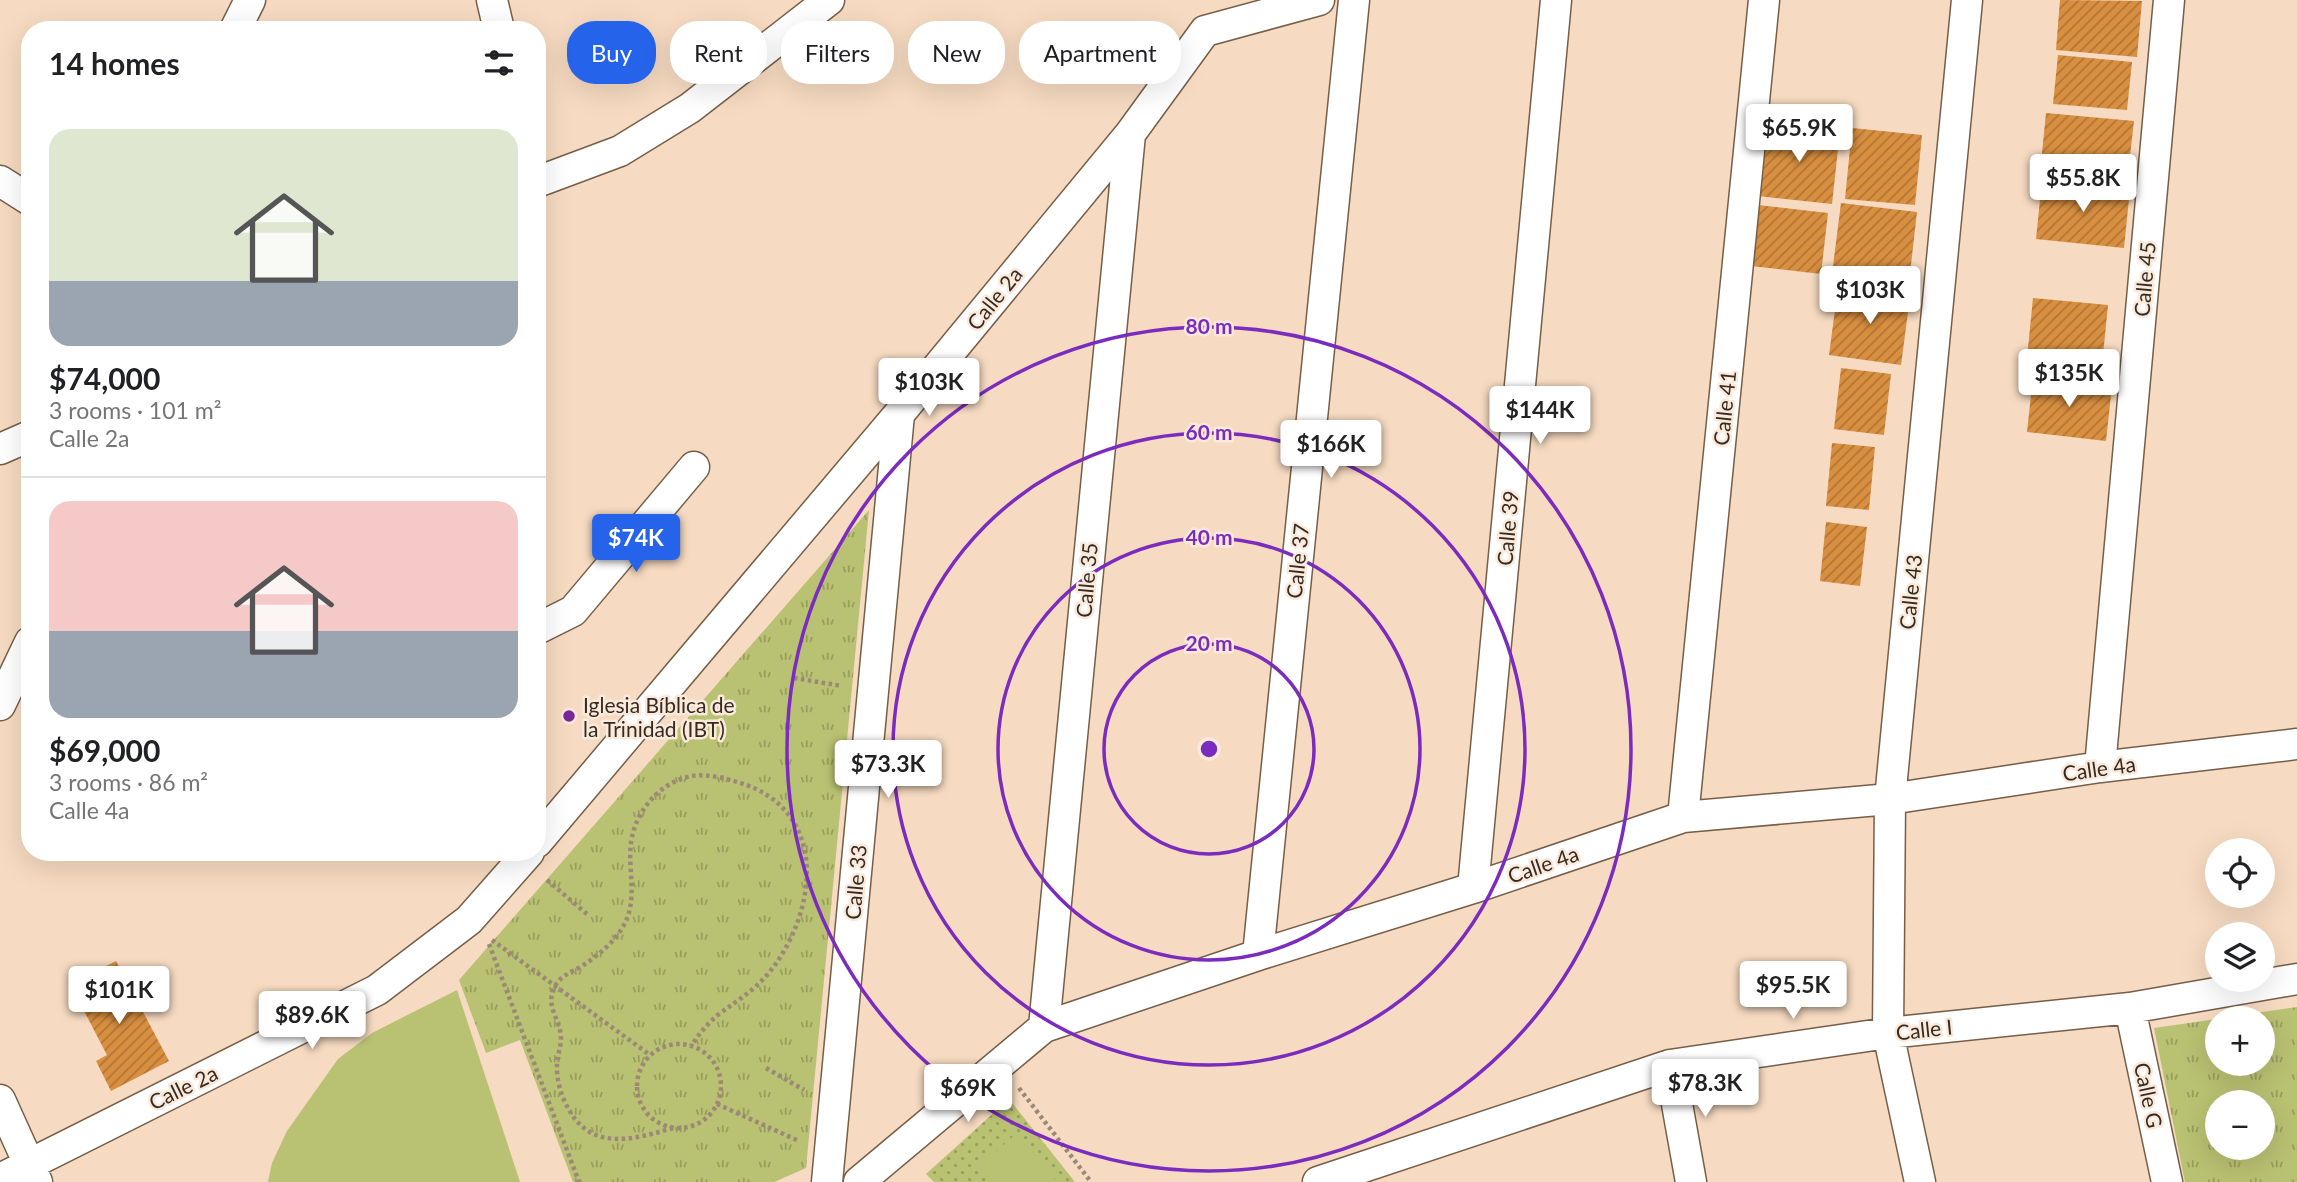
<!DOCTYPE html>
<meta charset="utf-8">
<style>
body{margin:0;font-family:Lato,sans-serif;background:#f2f2f2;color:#202124;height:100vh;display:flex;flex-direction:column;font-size:26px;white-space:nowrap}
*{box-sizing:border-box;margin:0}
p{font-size:23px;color:#757577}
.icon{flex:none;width:38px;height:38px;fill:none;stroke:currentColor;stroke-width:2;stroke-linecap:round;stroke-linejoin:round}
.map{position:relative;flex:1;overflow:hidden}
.sheet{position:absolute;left:21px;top:21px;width:525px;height:840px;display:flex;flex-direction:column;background:#fff;border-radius:28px;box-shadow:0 7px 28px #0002}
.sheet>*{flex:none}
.top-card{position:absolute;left:567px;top:21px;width:665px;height:63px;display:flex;gap:14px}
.buttons{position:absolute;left:2205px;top:838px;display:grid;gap:14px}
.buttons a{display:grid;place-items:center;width:70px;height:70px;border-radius:50%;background:#fff;box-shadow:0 7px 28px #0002;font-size:35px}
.price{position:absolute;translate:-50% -60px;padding:0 16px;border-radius:7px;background:#fff;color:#222;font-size:23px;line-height:46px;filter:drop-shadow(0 2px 4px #0008)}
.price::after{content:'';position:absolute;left:50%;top:42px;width:21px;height:16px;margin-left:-10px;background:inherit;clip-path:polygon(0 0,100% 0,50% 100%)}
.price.active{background:#2563eb;color:#fff}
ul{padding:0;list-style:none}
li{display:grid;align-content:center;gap:14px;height:371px;padding:0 28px}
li+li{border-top:2px solid #e0e0e0}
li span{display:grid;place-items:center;height:217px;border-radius:21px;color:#555}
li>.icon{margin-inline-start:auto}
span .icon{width:126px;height:126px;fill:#fffc;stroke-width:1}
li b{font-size:30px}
h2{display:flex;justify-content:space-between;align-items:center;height:84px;padding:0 28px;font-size:30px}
.tag{padding:0 24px;border-radius:28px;background:#fff;box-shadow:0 7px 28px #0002;font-size:24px;line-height:63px}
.tag.active{background:#2563eb;color:#fff}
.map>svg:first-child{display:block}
.grass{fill:url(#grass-dots)}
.park{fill:url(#park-tufts);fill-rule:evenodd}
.pitch{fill:#b9c172}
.building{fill:url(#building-hatch)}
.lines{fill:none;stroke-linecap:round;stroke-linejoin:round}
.street-casing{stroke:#765e48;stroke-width:33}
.path{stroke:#9b8876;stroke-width:4.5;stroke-dasharray:3.5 3.5;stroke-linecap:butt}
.street{stroke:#fff;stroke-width:30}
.ring{fill:none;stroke:#7b2cbf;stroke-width:3.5}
.poi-dot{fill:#7a2797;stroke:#fbeadb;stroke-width:2.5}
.labels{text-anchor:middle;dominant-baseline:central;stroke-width:5;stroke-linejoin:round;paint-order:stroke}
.street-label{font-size:21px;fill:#352b21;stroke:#fbeadb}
.poi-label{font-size:21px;fill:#352b21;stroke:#fbeadb;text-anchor:start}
.centre{fill:#7b2cbf;stroke:#fbeadb;stroke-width:3.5}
.ring-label{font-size:21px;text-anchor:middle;font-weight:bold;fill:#7b2cbf;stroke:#fbeadb;stroke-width:5;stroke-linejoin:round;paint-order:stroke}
</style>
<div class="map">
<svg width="2297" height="1182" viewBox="0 0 2297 1182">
<defs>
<pattern id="grass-dots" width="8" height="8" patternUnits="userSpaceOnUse" patternTransform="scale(1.75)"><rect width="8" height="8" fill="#b9c172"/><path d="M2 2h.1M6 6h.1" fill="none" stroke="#979d5d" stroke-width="1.8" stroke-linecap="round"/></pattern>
<pattern id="park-tufts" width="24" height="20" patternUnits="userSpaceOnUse" patternTransform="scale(1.75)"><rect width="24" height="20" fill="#b9c172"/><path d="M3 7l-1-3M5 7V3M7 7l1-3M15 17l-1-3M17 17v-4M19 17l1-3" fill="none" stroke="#979d5d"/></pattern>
<pattern id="building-hatch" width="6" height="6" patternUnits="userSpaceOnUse" patternTransform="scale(1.75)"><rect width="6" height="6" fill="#d98f40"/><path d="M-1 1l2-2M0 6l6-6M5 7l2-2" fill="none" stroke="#b17535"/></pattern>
</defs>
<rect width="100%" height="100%" fill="#f6dac1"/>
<path class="grass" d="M1009,1099l66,83h-141l-8,-8z"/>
<path class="park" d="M869,510l-63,658 -32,14h-201l-53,-142 -34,13 -27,-73z
M2297,1007v175h-112l-31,-154 63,-9v45h46v-46h-42zM2217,1102h46v46h-46z"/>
<path class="pitch" d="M457,990l63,192h-252l4,-19 15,-32 51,-72 34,-26z
M1016,1134l41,48h-64l-14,-16z"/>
<path class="building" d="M2060,0l82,1 -5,56 -81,-7z
M2058,55l74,7 -5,48 -74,-6z
M2046,113l88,8 -7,61 -87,-9z
M1766,123l74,8 -8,73 -74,-8z
M1852,128l70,7 -7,70 -70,-6z
M2042,180l88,9 -6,59 -88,-9z
M1841,203l76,9 -9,79 -77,-9z
M1758,205l70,8 -7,61 -70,-8z
M1838,287l72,10 -9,68 -72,-10z
M2033,298l75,7 -6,60 -75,-7z
M1841,368l50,6 -7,61 -50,-6z
M2033,376l79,10 -6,55 -79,-9z
M1832,443l43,4 -6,63 -43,-4z
M1826,522l41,5 -7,59 -40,-5z
M116,961l53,100 -58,30 -15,-30 11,-6 -37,-71z"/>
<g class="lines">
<g class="street-casing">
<path id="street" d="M492,0l7,30
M235,30l15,-30
M0,181l30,19
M537,182l83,-31 70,-43 139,-108
M0,449l30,-13
M537,629l36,-18 121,-144
M0,705l30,-63
M2100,767l69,-767
M1683,817l81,-817
M537,842l362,-428 231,-280 75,-103 114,-31
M1473,888l83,-888
M1258,955l96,-955
M2130,1008l37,174
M1044,1027l86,-893
M1670,1065l21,117
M0,1100l37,82
M0,1179l377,-189 92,-70 60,-68
M827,1182l72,-768
M859,1182l185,-155 214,-72 215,-67 210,-71 207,-18 210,-32 197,-23
M1318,1182l352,-117 218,-32 242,-25 167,-29
M1920,1182l-32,-149 2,-234 77,-799"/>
</g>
<path class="path" d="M794,678l48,8
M547,880l40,34
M492,940l158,115
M489,944l90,238
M637 1086a42 42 0 1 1 84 0a42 42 0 1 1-84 0Z
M766,1068l38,22
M1019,1088l72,94
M717,1104l82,37
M673,1128c-38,11 -80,24 -104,-18 -7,-12 -13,-30 -12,-45 0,-9 4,-18 4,-26 0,-19 -16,-32 -7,-51 6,-13 17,-15 28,-22 17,-11 35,-26 44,-45 12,-27 0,-57 6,-84 6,-29 30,-56 60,-61 18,-3 45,5 62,12 77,35 59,132 14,186 -17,19 -30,26 -49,40 -11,9 -20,20 -28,32"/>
<use href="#street" class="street"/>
</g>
<g class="ring">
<circle cx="1209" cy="749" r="105"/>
<circle cx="1209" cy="749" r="211"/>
<circle cx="1209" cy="749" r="316"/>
<circle cx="1209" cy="749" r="422"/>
</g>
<circle class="poi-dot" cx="569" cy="716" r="7"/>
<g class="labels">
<g class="street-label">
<text transform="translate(2144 279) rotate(-85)">Calle 45</text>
<text transform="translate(994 298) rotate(-51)">Calle 2a</text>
<text transform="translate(1724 408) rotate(-84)">Calle 41</text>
<text transform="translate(1507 528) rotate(-85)">Calle 39</text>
<text transform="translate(1297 561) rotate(-84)">Calle 37</text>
<text transform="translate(1086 580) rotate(-85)">Calle 35</text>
<text transform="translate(1910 592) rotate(-84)">Calle 43</text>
<text transform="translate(2099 768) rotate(-8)">Calle 4a</text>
<text transform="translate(1543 864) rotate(-19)">Calle 4a</text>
<text transform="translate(855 882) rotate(-85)">Calle 33</text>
<text transform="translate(1924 1029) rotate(-6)">Calle I</text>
<text transform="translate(183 1087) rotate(-26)">Calle 2a</text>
<text transform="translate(2149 1095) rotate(78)">Calle G</text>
</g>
<g class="poi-label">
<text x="583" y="704">Iglesia Bíblica de<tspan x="583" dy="24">la Trinidad (IBT)</tspan></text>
</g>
</g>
<circle cx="1209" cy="749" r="10" class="centre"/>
<g class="ring-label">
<text x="1209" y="334">80 m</text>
<text x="1209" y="440">60 m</text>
<text x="1209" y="545">40 m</text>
<text x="1209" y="651">20 m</text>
</g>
</svg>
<div class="buttons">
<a><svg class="icon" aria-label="locate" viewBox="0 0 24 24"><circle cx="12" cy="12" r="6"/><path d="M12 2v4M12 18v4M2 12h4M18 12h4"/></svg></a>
<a><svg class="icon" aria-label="layers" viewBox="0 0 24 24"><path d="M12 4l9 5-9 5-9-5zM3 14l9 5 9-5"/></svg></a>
<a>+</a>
<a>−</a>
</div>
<b class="price" style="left:1799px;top:164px">$65.9K</b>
<b class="price" style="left:2083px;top:214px">$55.8K</b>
<b class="price" style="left:1870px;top:326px">$103K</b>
<b class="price" style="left:2069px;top:409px">$135K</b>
<b class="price" style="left:929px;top:418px">$103K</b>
<b class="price" style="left:1540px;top:446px">$144K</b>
<b class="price" style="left:1331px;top:480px">$166K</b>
<b class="price active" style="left:636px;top:574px">$74K</b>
<b class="price" style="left:888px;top:800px">$73.3K</b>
<b class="price" style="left:1793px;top:1021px">$95.5K</b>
<b class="price" style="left:119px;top:1026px">$101K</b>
<b class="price" style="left:312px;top:1051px">$89.6K</b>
<b class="price" style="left:1705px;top:1119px">$78.3K</b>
<b class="price" style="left:968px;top:1124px">$69K</b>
<div class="top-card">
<a class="tag active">Buy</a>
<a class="tag">Rent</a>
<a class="tag">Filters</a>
<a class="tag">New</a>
<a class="tag">Apartment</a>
</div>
<section class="sheet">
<h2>14 homes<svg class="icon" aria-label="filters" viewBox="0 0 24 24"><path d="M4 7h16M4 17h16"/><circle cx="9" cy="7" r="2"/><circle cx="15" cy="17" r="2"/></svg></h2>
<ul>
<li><span style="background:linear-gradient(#dfe7d0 70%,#9aa5b1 0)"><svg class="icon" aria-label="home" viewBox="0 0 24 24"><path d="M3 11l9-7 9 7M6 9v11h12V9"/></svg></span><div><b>$74,000</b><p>3 rooms · 101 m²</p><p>Calle 2a</p></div></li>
<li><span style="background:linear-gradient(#f6c9c9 60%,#9aa5b1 0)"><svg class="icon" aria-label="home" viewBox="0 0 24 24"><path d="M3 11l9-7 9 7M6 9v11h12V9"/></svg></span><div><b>$69,000</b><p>3 rooms · 86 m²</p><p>Calle 4a</p></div></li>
</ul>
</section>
</div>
